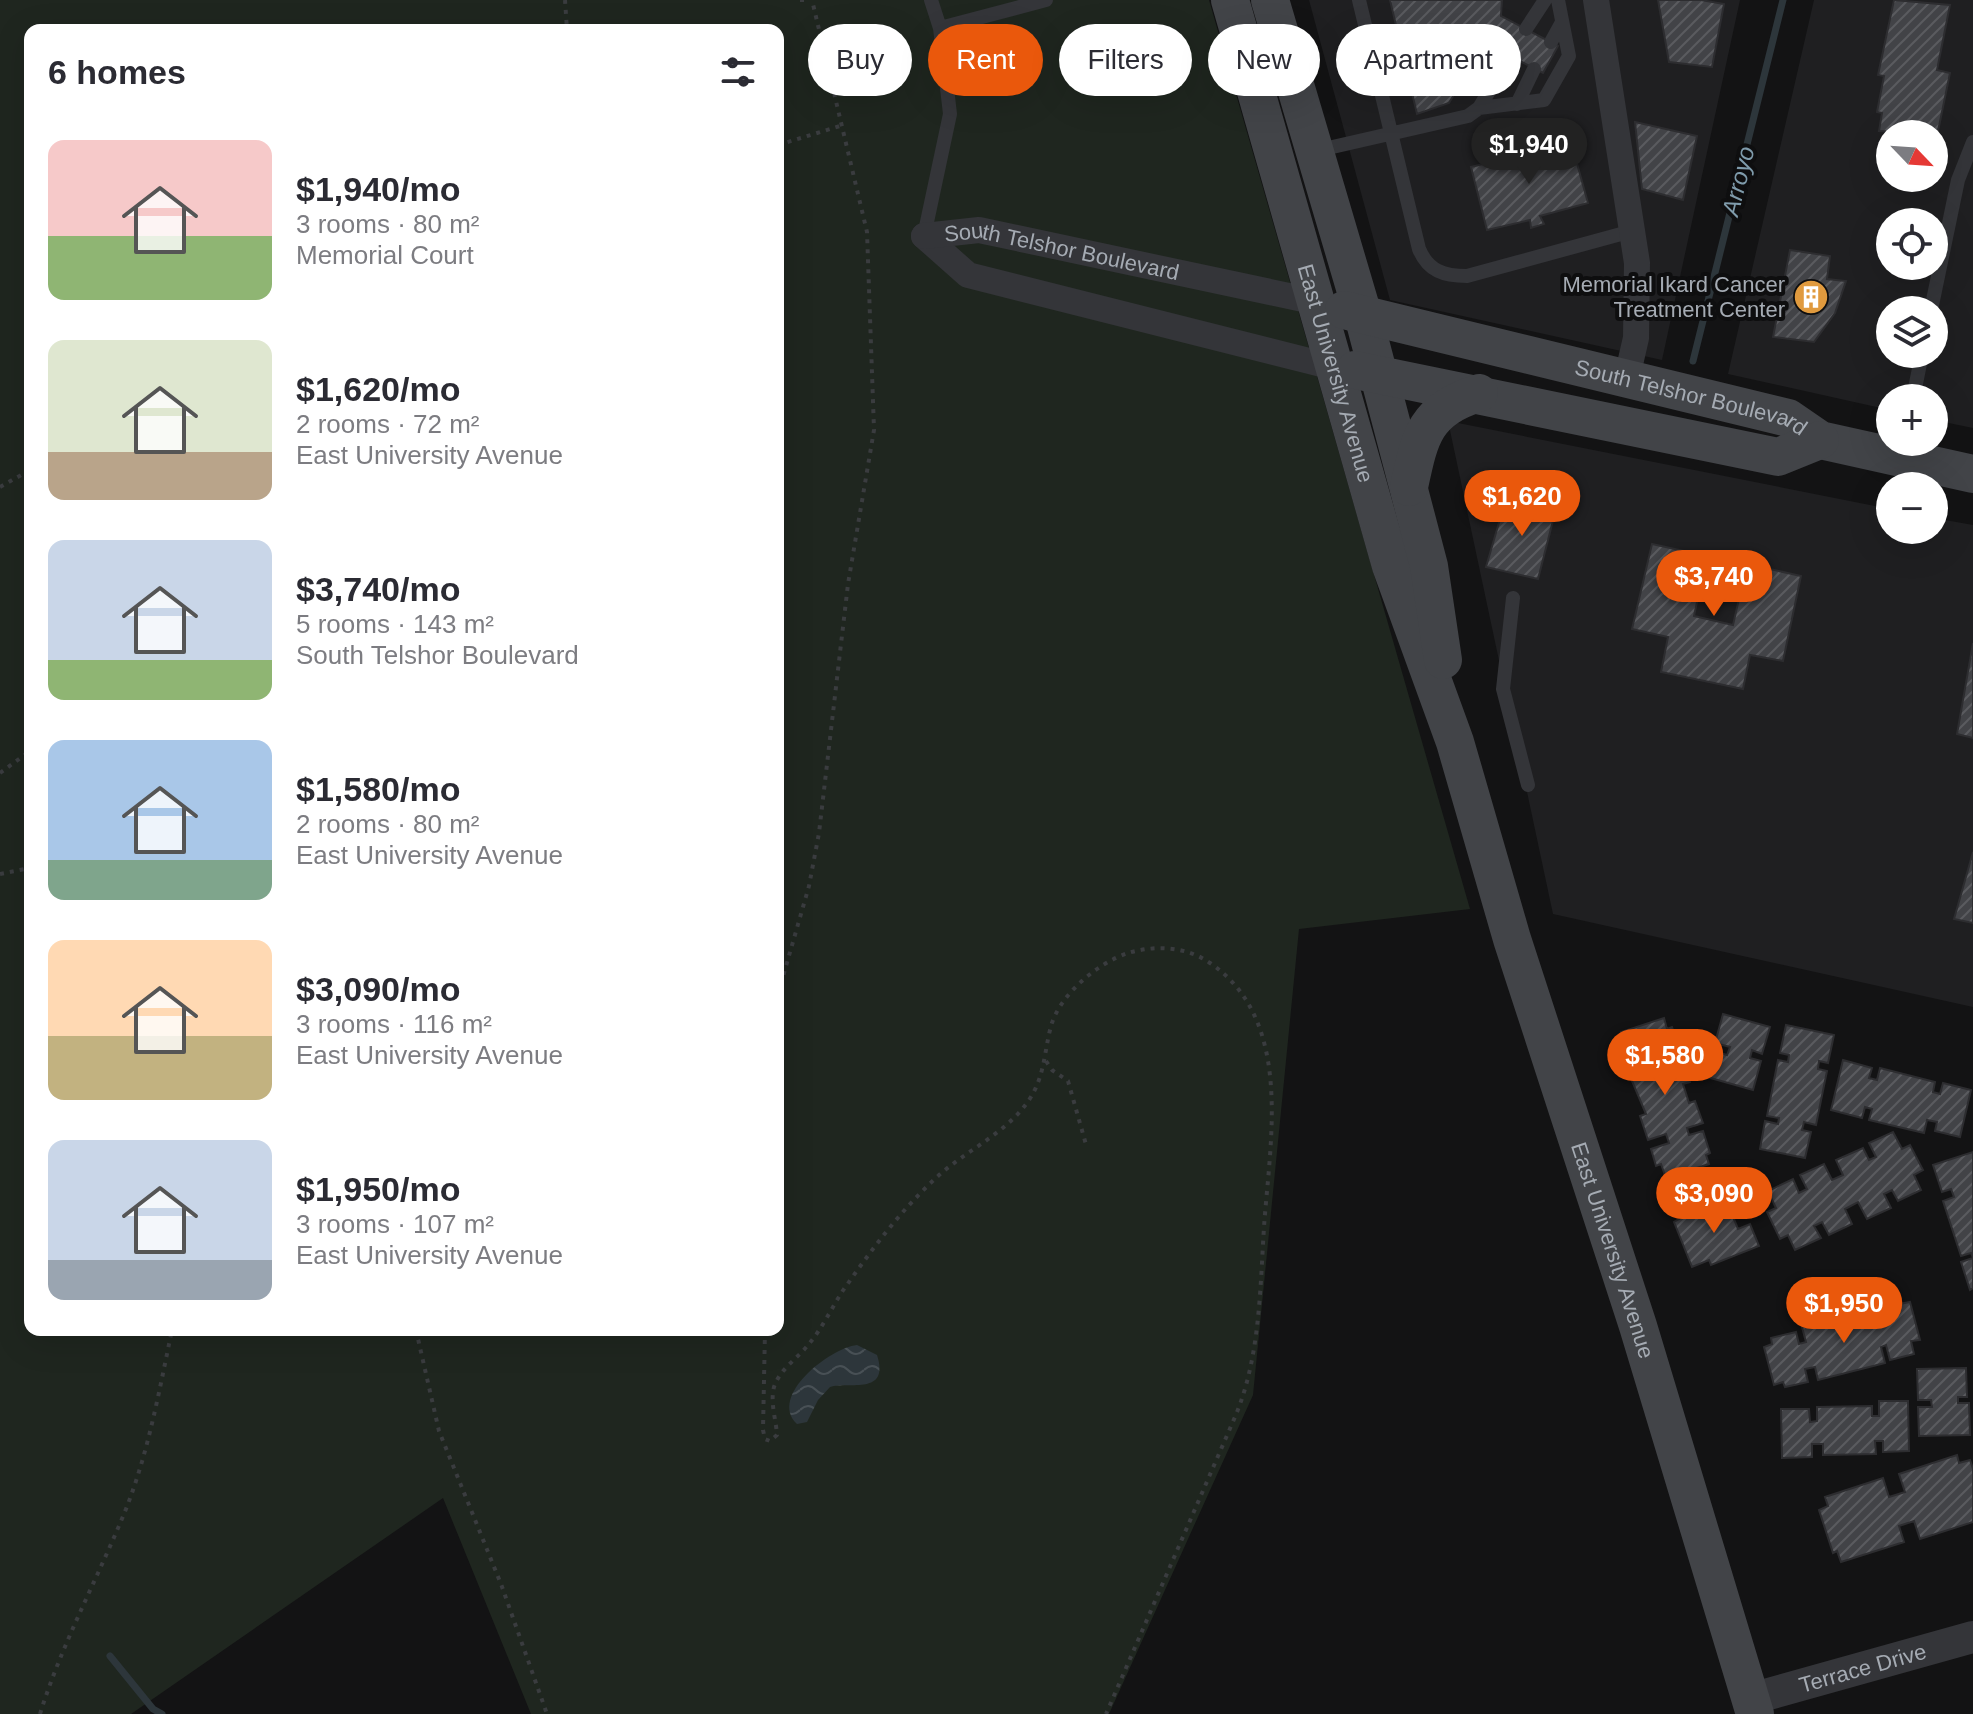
<!DOCTYPE html>
<meta charset="utf-8">
<style>
body{margin:0;font-family:Helvetica,sans-serif;background:#f7f7f7;color:#2b2b33;height:100vh;display:flex;flex-direction:column;font-size:30px;white-space:nowrap}
*{box-sizing:border-box;margin:0}
p{font-size:26px;color:#7c7c81}
.icon{flex:none;width:44px;height:44px;fill:none;stroke:currentColor;stroke-width:2;stroke-linecap:round;stroke-linejoin:round}
.map{position:relative;flex:1;overflow:hidden}
.panel{position:absolute;left:24px;top:24px;width:760px;height:1312px;display:flex;flex-direction:column;background:#fff;border-radius:16px;box-shadow:0 8px 32px #0002}
.panel>*{flex:none}
.hud{position:absolute;left:808px;top:24px;width:760px;height:72px;display:flex;gap:16px}
.needle{width:52px;rotate:115deg}
.controls{position:absolute;left:1876px;top:120px;display:grid;gap:16px}
.controls a{display:grid;place-items:center;width:72px;height:72px;border-radius:50%;background:#fff;box-shadow:0 8px 32px #0002;font-size:40px}
.price{position:absolute;translate:-50% -68px;padding:0 18px;border-radius:28px;background:#ea580c;color:#fff;font-size:26px;line-height:52px;filter:drop-shadow(0 2px 4px #0008)}
.price::after{content:'';position:absolute;left:50%;top:48px;width:24px;height:18px;margin-left:-12px;background:inherit;clip-path:polygon(0 0,100% 0,50% 100%)}
.price.current{background:#222;color:#fff}
ul{padding:0;list-style:none}
li{display:flex;align-items:center;gap:24px;height:200px;padding:0 24px}
li span{display:grid;place-items:center;flex:none;width:224px;height:160px;border-radius:16px;color:#555}
li>.icon{margin-inline-start:auto}
span .icon{width:96px;height:96px;fill:#fffc;stroke-width:1}
li b{font-size:34px}
h2{display:flex;justify-content:space-between;align-items:center;height:96px;padding:0 24px;font-size:34px}
.chip{padding:0 28px;border-radius:36px;background:#fff;box-shadow:0 8px 32px #0002;font-size:28px;line-height:72px}
.chip.current{background:#ea580c;color:#fff}
.map>svg:first-child{display:block}
.built{fill:#1f1f21;fill-rule:evenodd}
.grass{fill:#1f261f;fill-rule:evenodd}
.water{fill:url(#water-waves)}
.lines{fill:none;stroke-linecap:round;stroke-linejoin:round}
.stream{stroke:#2d363b;stroke-width:7}
.building{fill:url(#building-hatch);stroke:#2d2d30;stroke-width:2}
.path{stroke:#3a3c3f;stroke-width:4;stroke-dasharray:4 6;stroke-linecap:butt}
.service{stroke:#343539;stroke-width:14}
.minor{stroke:#343539;stroke-width:26}
.tertiary{stroke:#343539;stroke-width:32}
.secondary{stroke:#424448;stroke-width:38}
.labels{text-anchor:middle;dominant-baseline:central;stroke-width:8;stroke-linejoin:round;paint-order:stroke}
.street-label{font-size:22px;fill:#a5abb3;stroke:#0e0e0f}
.poi-label{font-size:22px;fill:#a5abb3;stroke:#0e0e0f;text-anchor:end}
.water-label{font-size:24px;font-style:italic;fill:#7f9bab;stroke:#0e0e0f}
</style>
<div class="map">
<svg width="1973" height="1714" viewBox="0 0 1973 1714">
<defs>
<pattern id="water-waves" width="16" height="10" patternUnits="userSpaceOnUse" patternTransform="scale(2)"><rect width="16" height="10" fill="#2d363b"/><path d="M0 5q4-4 8 0t8 0" fill="none" stroke="#485055"/></pattern>
<pattern id="building-hatch" width="6" height="6" patternUnits="userSpaceOnUse" patternTransform="scale(2)"><rect width="6" height="6" fill="#424347"/><path d="M-1 1l2-2M0 6l6-6M5 7l2-2" fill="none" stroke="#5a5b5f"/></pattern>
</defs>
<rect width="100%" height="100%" fill="#131314"/>
<path class="built" d="M1309,0h431l-78,360 -272,-60z
M1814,0h159v428l-39,-8v-22h-44v12l-162,-36zM1890,134h44v44h-44zM1890,222h44v44h-44zM1890,310h44v44h-44z
M1448,421l442,88v21h44v-12l39,7v482l-420,-93z"/>
<path class="grass" d="M0,0h1209l261,909 -171,20 -46,466 -144,319h-578l-88,-216 -312,216h-131zM30,30h748v1300h-748z"/>
<path class="water" d="M857,1345l20,10c13,41 -28,26 -47,32l-12,13 -11,22 -10,2c-29,-28 33,-76 60,-79z"/>
<g class="lines">
<path class="stream" d="M1693,361l90,-361
M110,1656l43,53 9,5"/>
</g>
<path class="building" d="M1390,0h112l-1,16 57,30 -15,27 -58,-30 -36,60 -32,11z
M1658,0h43l23,4 -12,63 -43,-5z
M1894,0l56,5 -13,65 13,3 -14,68 -2,-7 -55,-3 3,-18 -5,-1 7,-36 -6,-1z
M1635,122l62,14 -14,64 -41,-11z
M1571,142l17,61 -48,13 4,8 -13,4 -1,-8 -43,10 -16,-63z
M1790,250l40,6 -3,23 19,2 -11,32 -21,29 -41,-5z
M1507,495l49,14 -18,70 -52,-12z
M1652,544l55,12 -13,60 39,9 14,-61 54,12 -18,85 -33,-6 -7,34 -82,-17 7,-35 -36,-8z
M1973,643v95l-16,-4z
M1973,852v71l-19,-4z
M1723,1014l47,13 -8,27 -10,-4 -2,8 11,3 -8,29 -46,-13 7,-26 13,4 3,-8 -15,-4z
M1664,1018l3,11 5,-2 8,24 -15,4 3,7 14,-5 8,25 -7,2 6,19 6,-2 8,22 -16,5 2,7 14,-4 7,22 -4,2 3,9 -43,14 -5,-14 -5,2 -5,-17 18,-6 -3,-9 -18,6 -8,-24 6,-2 -17,-40 13,-4 -3,-8 -14,4 -7,-22 7,-2 -4,-10z
M1786,1025l48,10 -6,28 -9,-2 -1,8 9,2 -11,54 -12,-3 -2,8 9,2 -6,26 -45,-9 5,-28 13,3 1,-6 -12,-2 11,-56 10,2 1,-7 -9,-2z
M1843,1060l29,8 -3,10 8,2 3,-12 55,14 -2,10 7,2 3,-11 28,7 -11,47 -25,-6 2,-9 -10,-2 -3,13 -55,-13 3,-11 -7,-2 -3,11 -31,-8z
M1893,1132l9,17 8,-4 13,25 -9,5 7,15 -23,11 -6,-11 -8,4 7,14 -24,11 -9,-17 -13,7 7,15 -23,11 -7,-13 -8,4 7,12 -26,12 -7,-15 -8,4 -13,-27 9,-4 -8,-17 25,-12 6,14 8,-4 -7,-14 24,-11 8,16 11,-5 -7,-15 27,-12 6,12 7,-3 -7,-14z
M1973,1152v136l-3,2 -9,-28 12,-4 -2,-5 -10,3 -18,-55 11,-4 -3,-8 -9,3 -9,-27z
M1727,1202l11,27 12,-5 9,22 -48,19 -2,-5 -17,7 -18,-45 31,-18 2,6z
M1898,1300l1,4 11,-2 10,38 -9,1 3,13 -24,6 -4,-15 -5,2 4,16 -67,17 -3,-13 -10,2 3,13 -23,5 -2,-5 -9,3 -10,-38 8,-3 -1,-6 25,-6 3,12 7,-2 -4,-15 44,-6 -2,-6 24,-6 3,13 7,-2 -4,-15z
M1966,1368l1,29h-9v6h11l1,32 -51,1 -1,-29h14l-1,-7h-13l-1,-31z
M1879,1401h29l1,50 -26,1v-11h-8l1,13 -53,1v-11h-11v13l-30,1 -1,-49h28l1,13 7,-1v-14l55,-1v10h7z
M1957,1455l2,8 11,-3 3,9v53l-53,17 -6,-18 -15,5 5,16 -63,20 -4,-11 -4,2 -14,-43 9,-4 -3,-9 58,-19 6,19 16,-5 -6,-18z"/>
<g class="lines">
<path class="path" d="M565,0l2,30
M800,0h8
M778,145l62,-19
M0,487l30,-17
M0,773l30,-22
M0,874l30,-6
M778,994l31,-108 10,-53 29,-249 26,-154 -7,-198 -55,-232
M1046,1061l6,9 16,11 19,67
M416,1330l23,101 62,153 46,130
M765,1330l-2,100 2,9 5,2 7,-6c-1,-16 -7,-32 -3,-48 6,-18 23,-28 34,-42 14,-16 24,-38 36,-56 28,-40 57,-79 93,-112 28,-26 70,-44 92,-77 16,-24 15,-48 22,-74 9,-32 47,-63 77,-73 27,-8 58,-7 82,10 84,57 60,177 54,264 -4,63 -4,131 -29,190l-129,297
M40,1714c22,-71 58,-136 86,-205 23,-59 33,-118 46,-179"/>
<path class="service" d="M931,0l9,28
M1359,0l60,249c9,22 25,27 48,27l165,-45
M1526,29l19,-29
M1551,42l11,-20
M1517,104l17,-35
M1479,108l65,-8 25,-44 -11,-56
M1315,151l153,-35 11,-8 31,-52
M924,236l26,-122 -10,-86 106,-28
M1931,310l27,-130 15,-38
M1913,398l9,-44
M1513,598l-10,91 25,96"/>
<g class="minor">
<path d="M1596,0l41,263 -1,75 -9,39"/>
<path d="M924,236l44,39 369,93"/>
<path id="s1" d="M924,236l55,-6 338,72"/>
</g>
<path class="tertiary" id="s2" d="M1751,1699l222,-62"/>
<g class="secondary">
<path id="s3" d="M1230,0l161,566 64,176 57,197 126,387 117,388"/>
<path d="M1270,0l93,315 66,251 14,94"/>
<path id="s4" d="M1344,310l444,108 32,22 153,34"/>
<path d="M1355,370l423,87 42,-17"/>
<path d="M1409,487c11,-52 16,-77 70,-94"/>
</g>
</g>
<defs>
<g id="building-disc" transform="scale(1.8)"><circle r="9.5" fill="#e09a3e" stroke="#0e0e0f"/><path d="M-4-6H4V6H1V3H-1V6H-4ZM-2.5-4.3h1.7v1.8h-1.7ZM.8-4.3h1.7v1.8H.8ZM-2.5-1h1.7V.8h-1.7ZM.8-1h1.7V.8H.8Z" fill="#fff"/></g>
</defs>
<g fill-rule="evenodd">
<use href="#building-disc" x="1811" y="297"/>
</g>
<g class="labels">
<g class="street-label">
<text stroke="none"><textPath href="#s1" startOffset="140">South Telshor Boulevard</textPath></text>
<text stroke="none"><textPath href="#s3" startOffset="388">East University Avenue</textPath></text>
<text stroke="none"><textPath href="#s4" startOffset="358">South Telshor Boulevard</textPath></text>
<text stroke="none"><textPath href="#s3" startOffset="1308">East University Avenue</textPath></text>
<text stroke="none"><textPath href="#s2" startOffset="116">Terrace Drive</textPath></text>
</g>
<g class="poi-label">
<text x="1785" y="284">Memorial Ikard Cancer<tspan x="1785" dy="25">Treatment Center</tspan></text>
</g>
<g class="water-label">
<text transform="translate(1738 181) rotate(-76)">Arroyo</text>
</g>
</g>
</svg>
<div class="controls">
<a><svg class="needle" viewBox="-14 -14 28 28"><path d="M0-13l5 13h-10z" fill="#e53935"/><path d="M0 13l5-13h-10z" fill="#7c7c81"/></svg></a>
<a><svg class="icon" aria-label="locate" viewBox="0 0 24 24"><circle cx="12" cy="12" r="6"/><path d="M12 2v4M12 18v4M2 12h4M18 12h4"/></svg></a>
<a><svg class="icon" aria-label="layers" viewBox="0 0 24 24"><path d="M12 4l9 5-9 5-9-5zM3 14l9 5 9-5"/></svg></a>
<a>+</a>
<a>−</a>
</div>
<b class="price current" style="left:1529px;top:186px">$1,940</b>
<b class="price" style="left:1522px;top:538px">$1,620</b>
<b class="price" style="left:1714px;top:618px">$3,740</b>
<b class="price" style="left:1665px;top:1097px">$1,580</b>
<b class="price" style="left:1714px;top:1235px">$3,090</b>
<b class="price" style="left:1844px;top:1345px">$1,950</b>
<div class="hud">
<a class="chip">Buy</a>
<a class="chip current">Rent</a>
<a class="chip">Filters</a>
<a class="chip">New</a>
<a class="chip">Apartment</a>
</div>
<section class="panel">
<h2>6 homes<svg class="icon" aria-label="filters" viewBox="0 0 24 24"><path d="M4 7h16M4 17h16"/><circle cx="9" cy="7" r="2"/><circle cx="15" cy="17" r="2"/></svg></h2>
<ul>
<li><span style="background:linear-gradient(#f6c9c9 60%,#8fb573 0)"><svg class="icon" aria-label="home" viewBox="0 0 24 24"><path d="M3 11l9-7 9 7M6 9v11h12V9"/></svg></span><div><b>$1,940/mo</b><p>3 rooms · 80 m²</p><p>Memorial Court</p></div></li>
<li><span style="background:linear-gradient(#dfe7d0 70%,#b9a48a 0)"><svg class="icon" aria-label="home" viewBox="0 0 24 24"><path d="M3 11l9-7 9 7M6 9v11h12V9"/></svg></span><div><b>$1,620/mo</b><p>2 rooms · 72 m²</p><p>East University Avenue</p></div></li>
<li><span style="background:linear-gradient(#c9d6e8 75%,#8fb573 0)"><svg class="icon" aria-label="home" viewBox="0 0 24 24"><path d="M3 11l9-7 9 7M6 9v11h12V9"/></svg></span><div><b>$3,740/mo</b><p>5 rooms · 143 m²</p><p>South Telshor Boulevard</p></div></li>
<li><span style="background:linear-gradient(#a9c7e8 75%,#7fa58c 0)"><svg class="icon" aria-label="home" viewBox="0 0 24 24"><path d="M3 11l9-7 9 7M6 9v11h12V9"/></svg></span><div><b>$1,580/mo</b><p>2 rooms · 80 m²</p><p>East University Avenue</p></div></li>
<li><span style="background:linear-gradient(#ffd9b3 60%,#c2b280 0)"><svg class="icon" aria-label="home" viewBox="0 0 24 24"><path d="M3 11l9-7 9 7M6 9v11h12V9"/></svg></span><div><b>$3,090/mo</b><p>3 rooms · 116 m²</p><p>East University Avenue</p></div></li>
<li><span style="background:linear-gradient(#c9d6e8 75%,#9aa5b1 0)"><svg class="icon" aria-label="home" viewBox="0 0 24 24"><path d="M3 11l9-7 9 7M6 9v11h12V9"/></svg></span><div><b>$1,950/mo</b><p>3 rooms · 107 m²</p><p>East University Avenue</p></div></li>
</ul>
</section>
</div>
